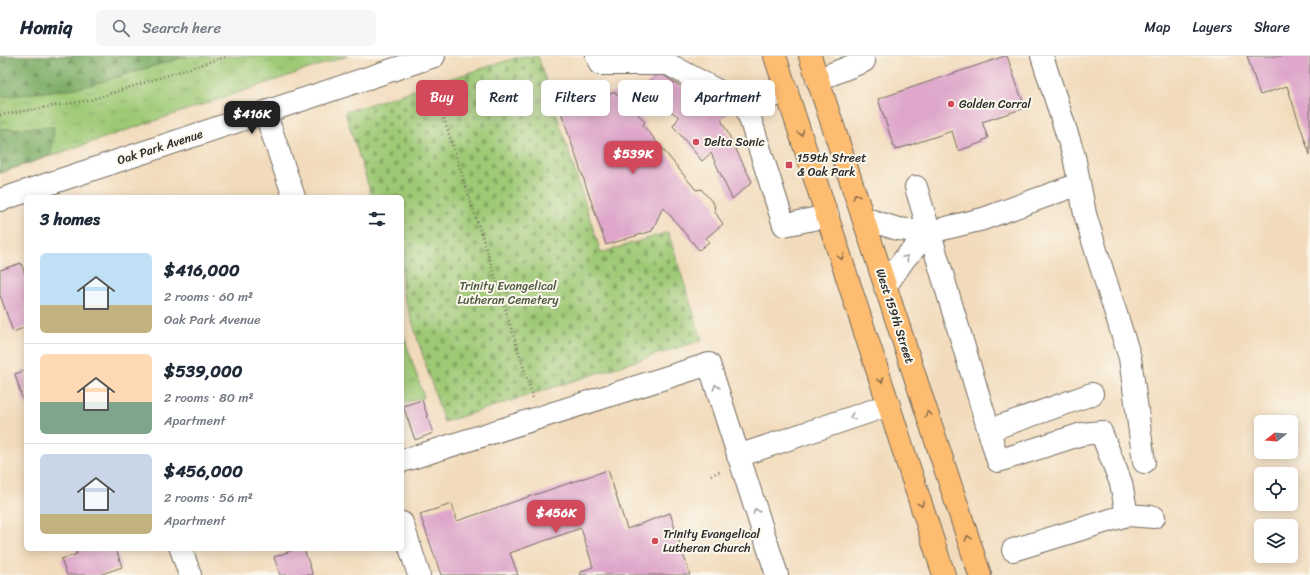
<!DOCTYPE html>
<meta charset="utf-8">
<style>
body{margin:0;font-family:Sriracha,sans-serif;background:#f6f6f7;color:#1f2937;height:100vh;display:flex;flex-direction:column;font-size:15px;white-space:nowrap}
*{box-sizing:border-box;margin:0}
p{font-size:13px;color:#747a83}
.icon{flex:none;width:22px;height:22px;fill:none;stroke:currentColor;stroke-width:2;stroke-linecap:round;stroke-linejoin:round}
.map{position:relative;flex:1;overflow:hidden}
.panel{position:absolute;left:24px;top:139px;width:380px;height:356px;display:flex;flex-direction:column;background:#fff;border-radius:6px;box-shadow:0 2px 10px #0003}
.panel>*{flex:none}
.guide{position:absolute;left:416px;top:24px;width:380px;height:36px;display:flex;gap:8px}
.needle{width:26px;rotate:253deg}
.fabs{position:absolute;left:1254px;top:359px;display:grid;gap:8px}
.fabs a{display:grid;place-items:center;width:44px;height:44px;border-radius:6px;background:#fff;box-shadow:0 2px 10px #0003;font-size:20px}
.price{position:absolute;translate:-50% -34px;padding:0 9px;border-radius:8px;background:#d1495b;color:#fff;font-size:13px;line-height:26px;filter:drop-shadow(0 1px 2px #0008)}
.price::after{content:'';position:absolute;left:50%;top:24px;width:12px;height:9px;margin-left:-6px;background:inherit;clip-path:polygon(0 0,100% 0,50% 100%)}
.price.selected{background:#222;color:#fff}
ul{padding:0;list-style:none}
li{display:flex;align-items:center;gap:12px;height:100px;padding:0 16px}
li+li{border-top:1px solid #e0e1e3}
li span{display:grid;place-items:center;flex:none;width:112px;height:80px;border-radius:6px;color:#555}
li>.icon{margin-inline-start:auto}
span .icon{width:48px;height:48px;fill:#fffc;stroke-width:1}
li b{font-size:17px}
h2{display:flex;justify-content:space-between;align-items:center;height:48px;padding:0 16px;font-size:17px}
.tag{padding:0 14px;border-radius:6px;background:#fff;box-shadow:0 2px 10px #0003;font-size:14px;line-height:36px}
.tag.selected{background:#d1495b;color:#fff}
header{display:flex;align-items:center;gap:24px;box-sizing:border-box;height:56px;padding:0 20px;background:#fff;border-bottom:1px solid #e0e1e3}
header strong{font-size:19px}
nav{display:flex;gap:22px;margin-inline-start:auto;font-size:14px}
.search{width:280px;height:36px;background:#f6f6f7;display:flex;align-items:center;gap:10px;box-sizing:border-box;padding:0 14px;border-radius:6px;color:#747a83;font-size:15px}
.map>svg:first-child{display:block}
.grass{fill:url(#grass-tufts);stroke:#647a50}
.forest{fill:url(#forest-firs);stroke:#546c48}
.cemetery{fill:url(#cemetery-stones);stroke:#647a50}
.building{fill:#dea6ca}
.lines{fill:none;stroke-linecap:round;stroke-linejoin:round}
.minor-casing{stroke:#71695e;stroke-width:24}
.major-casing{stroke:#71695e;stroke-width:24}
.path{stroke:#71695e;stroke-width:2.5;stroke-dasharray:1 3;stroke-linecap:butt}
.minor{stroke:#fff;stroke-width:22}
.major{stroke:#fdbc70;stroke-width:22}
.oneway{stroke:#8a6c4a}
.oneway2{stroke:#a0a0a0}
.poi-dot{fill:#d1495b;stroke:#fbf7ec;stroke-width:1.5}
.labels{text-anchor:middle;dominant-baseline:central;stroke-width:4;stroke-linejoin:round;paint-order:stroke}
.poi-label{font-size:12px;fill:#2b2b2b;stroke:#fbf7ec;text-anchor:start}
.street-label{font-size:12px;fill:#2b2b2b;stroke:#fbf7ec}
.park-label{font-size:12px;fill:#4e5a41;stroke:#fbf7ec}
</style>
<header>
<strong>Homiq</strong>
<div class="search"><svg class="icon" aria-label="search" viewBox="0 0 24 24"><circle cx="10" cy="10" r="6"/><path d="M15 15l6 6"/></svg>Search here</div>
<nav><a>Map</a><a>Layers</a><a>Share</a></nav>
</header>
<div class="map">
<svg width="1310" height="519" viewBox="0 0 1310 519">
<defs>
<pattern id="grass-tufts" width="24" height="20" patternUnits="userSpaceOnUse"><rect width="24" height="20" fill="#9ec975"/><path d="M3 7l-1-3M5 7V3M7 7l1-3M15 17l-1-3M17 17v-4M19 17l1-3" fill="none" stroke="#81a360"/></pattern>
<pattern id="forest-firs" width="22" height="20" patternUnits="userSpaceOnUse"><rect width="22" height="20" fill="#7ead66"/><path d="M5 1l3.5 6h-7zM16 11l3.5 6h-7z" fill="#678d54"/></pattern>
<pattern id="cemetery-stones" width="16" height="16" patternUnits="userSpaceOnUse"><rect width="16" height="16" fill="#9ec975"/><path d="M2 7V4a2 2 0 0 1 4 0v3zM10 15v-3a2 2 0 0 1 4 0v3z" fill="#81a360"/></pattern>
</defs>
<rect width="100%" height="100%" fill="#fbf7ec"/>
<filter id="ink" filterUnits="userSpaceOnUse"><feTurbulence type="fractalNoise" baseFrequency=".025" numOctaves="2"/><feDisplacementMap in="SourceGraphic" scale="8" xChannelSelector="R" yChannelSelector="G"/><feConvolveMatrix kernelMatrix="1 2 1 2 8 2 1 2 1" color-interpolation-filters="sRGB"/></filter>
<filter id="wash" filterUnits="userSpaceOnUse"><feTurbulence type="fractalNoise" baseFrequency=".012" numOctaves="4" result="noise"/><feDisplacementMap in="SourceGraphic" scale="16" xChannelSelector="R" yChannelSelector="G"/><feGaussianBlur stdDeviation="0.9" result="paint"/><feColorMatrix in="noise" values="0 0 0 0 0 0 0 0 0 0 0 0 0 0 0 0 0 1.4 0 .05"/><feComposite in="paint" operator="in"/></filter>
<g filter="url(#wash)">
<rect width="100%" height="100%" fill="#f2dbbc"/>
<path class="grass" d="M0,0h347l-347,117z
M402,275l22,66 -22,7z"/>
<path class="forest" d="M0,0h187l-103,31 -81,10 -3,-1z
M54,71l-3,28 -51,18v-44z"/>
<path class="cemetery" d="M522,0h16l63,197 67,-21 34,108 -258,82 -42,-132v-93h-30l-27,-85z"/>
<g id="blocks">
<path class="building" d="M1005,0h2l18,52 -43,14 6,16 -5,2v2l-25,9 -6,-20 -57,19 -17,-51z
M1247,0h63v99l-23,-69 -27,9z
M660,17l57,37 10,-5 5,5 -11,9 31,63 -20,17 -21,-46 -9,8 -29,-35 6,-9 -39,-27z
M615,36l12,15 4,-1 14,16 -2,3 53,65 5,-1 13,15 1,8 8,12 -17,14 3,4 -10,8 -36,-43 -11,24 -46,14 -45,-133z
M21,207l5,14v50l-13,5 -13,-37v-25z
M26,314v33l-2,1 -9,-30z
M422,344l11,33 -18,7 -12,-34z
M608,414l19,59 43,-16 20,62h-110l2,-4 11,-4 -12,-39 -71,25 8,22h-77l-21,-61 32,-10 5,17z
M75,493h41l6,18 -23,8h-32l-6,-16 16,-5z
M296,493h8l9,26h-33l-6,-18z"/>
</g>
</g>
<g filter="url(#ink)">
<use href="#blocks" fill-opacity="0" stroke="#71695e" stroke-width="1"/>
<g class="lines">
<g class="minor-casing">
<path id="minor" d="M597,0l3,8h68l78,42 41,-15
M1042,0l32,100 11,58 13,43 32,101 14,104
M817,24l47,-19 -1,-5
M746,50l38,119 44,-9
M265,56l29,85
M916,131l82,274 84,-27 19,-2 20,51 6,32
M0,144l434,-144
M863,162l35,11 32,3 53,-13 96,-35
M885,231l20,-29 25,-26
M989,374l103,-36
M738,400l151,-51
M402,405l307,-97 68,211
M402,467l17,52
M181,493l9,26
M1013,494l114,-35 27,2"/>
</g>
<g class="major-casing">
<path id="major" d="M775,0l169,519
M810,0l170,519"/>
</g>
<path class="path" d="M434,32l66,204 33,106
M0,59l90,-15 138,-44
M711,419l11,-4"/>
<use href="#minor" class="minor"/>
<use href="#major" class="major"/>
</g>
<defs><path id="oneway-chevron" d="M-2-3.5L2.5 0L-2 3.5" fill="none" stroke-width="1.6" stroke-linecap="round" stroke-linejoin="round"/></defs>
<g class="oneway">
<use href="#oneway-chevron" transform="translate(801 77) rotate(72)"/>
<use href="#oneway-chevron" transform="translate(856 140) rotate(-108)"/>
<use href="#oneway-chevron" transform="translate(841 201) rotate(72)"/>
<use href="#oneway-chevron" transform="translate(881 324) rotate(72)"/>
<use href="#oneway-chevron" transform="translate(928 358) rotate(-108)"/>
<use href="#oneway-chevron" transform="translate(921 448) rotate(72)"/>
<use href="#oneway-chevron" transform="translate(968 482) rotate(-108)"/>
</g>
<g class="oneway2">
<use href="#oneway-chevron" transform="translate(906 202) rotate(-49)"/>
<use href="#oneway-chevron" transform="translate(716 331) rotate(-108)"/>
<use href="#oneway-chevron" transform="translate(852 361) rotate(161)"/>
<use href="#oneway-chevron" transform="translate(756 455) rotate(-108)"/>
</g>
</g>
<g class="poi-dot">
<circle cx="951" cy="48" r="4"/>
<circle cx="696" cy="86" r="4"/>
<rect x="785" y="105" width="8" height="8" rx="2"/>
<circle cx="655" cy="485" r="4"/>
</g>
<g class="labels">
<g class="poi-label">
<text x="959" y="48">Golden Corral</text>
<text x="704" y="86">Delta Sonic</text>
<text x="797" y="102">159th Street<tspan x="797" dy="14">&amp; Oak Park</tspan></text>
<text x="663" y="478">Trinity Evangelical<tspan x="663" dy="14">Lutheran Church</tspan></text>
</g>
<g class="street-label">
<text transform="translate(160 91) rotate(-18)">Oak Park Avenue</text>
<text transform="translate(895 260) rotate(72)">West 159th Street</text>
</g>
<g class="park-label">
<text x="508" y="230">Trinity Evangelical<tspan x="508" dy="14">Lutheran Cemetery</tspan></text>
</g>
</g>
</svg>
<div class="fabs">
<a><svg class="needle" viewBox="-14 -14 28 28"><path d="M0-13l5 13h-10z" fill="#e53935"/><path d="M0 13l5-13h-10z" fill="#747a83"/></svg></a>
<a><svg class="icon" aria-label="locate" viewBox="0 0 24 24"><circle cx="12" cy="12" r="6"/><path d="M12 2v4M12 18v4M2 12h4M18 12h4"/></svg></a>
<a><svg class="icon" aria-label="layers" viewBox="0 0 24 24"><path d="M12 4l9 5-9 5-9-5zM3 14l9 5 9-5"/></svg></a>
</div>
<b class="price selected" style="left:252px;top:79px">$416K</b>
<b class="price" style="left:633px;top:119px">$539K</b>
<b class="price" style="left:556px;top:478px">$456K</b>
<div class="guide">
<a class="tag selected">Buy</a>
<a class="tag">Rent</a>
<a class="tag">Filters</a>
<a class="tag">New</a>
<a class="tag">Apartment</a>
</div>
<section class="panel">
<h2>3 homes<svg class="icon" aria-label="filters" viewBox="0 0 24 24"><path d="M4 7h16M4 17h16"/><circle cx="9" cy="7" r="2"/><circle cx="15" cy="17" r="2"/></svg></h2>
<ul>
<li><span style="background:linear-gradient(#bfe0f5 65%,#c2b280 0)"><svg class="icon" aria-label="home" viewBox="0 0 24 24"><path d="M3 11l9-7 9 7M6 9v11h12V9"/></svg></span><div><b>$416,000</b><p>2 rooms · 60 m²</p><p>Oak Park Avenue</p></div></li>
<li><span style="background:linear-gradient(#ffd9b3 60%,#7fa58c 0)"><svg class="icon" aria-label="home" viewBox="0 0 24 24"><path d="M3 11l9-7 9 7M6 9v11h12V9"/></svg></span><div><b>$539,000</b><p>2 rooms · 80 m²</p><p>Apartment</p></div></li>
<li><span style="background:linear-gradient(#c9d6e8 75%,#c2b280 0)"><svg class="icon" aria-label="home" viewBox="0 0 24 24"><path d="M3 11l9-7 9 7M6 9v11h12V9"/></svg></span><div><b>$456,000</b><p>2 rooms · 56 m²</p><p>Apartment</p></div></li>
</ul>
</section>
</div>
